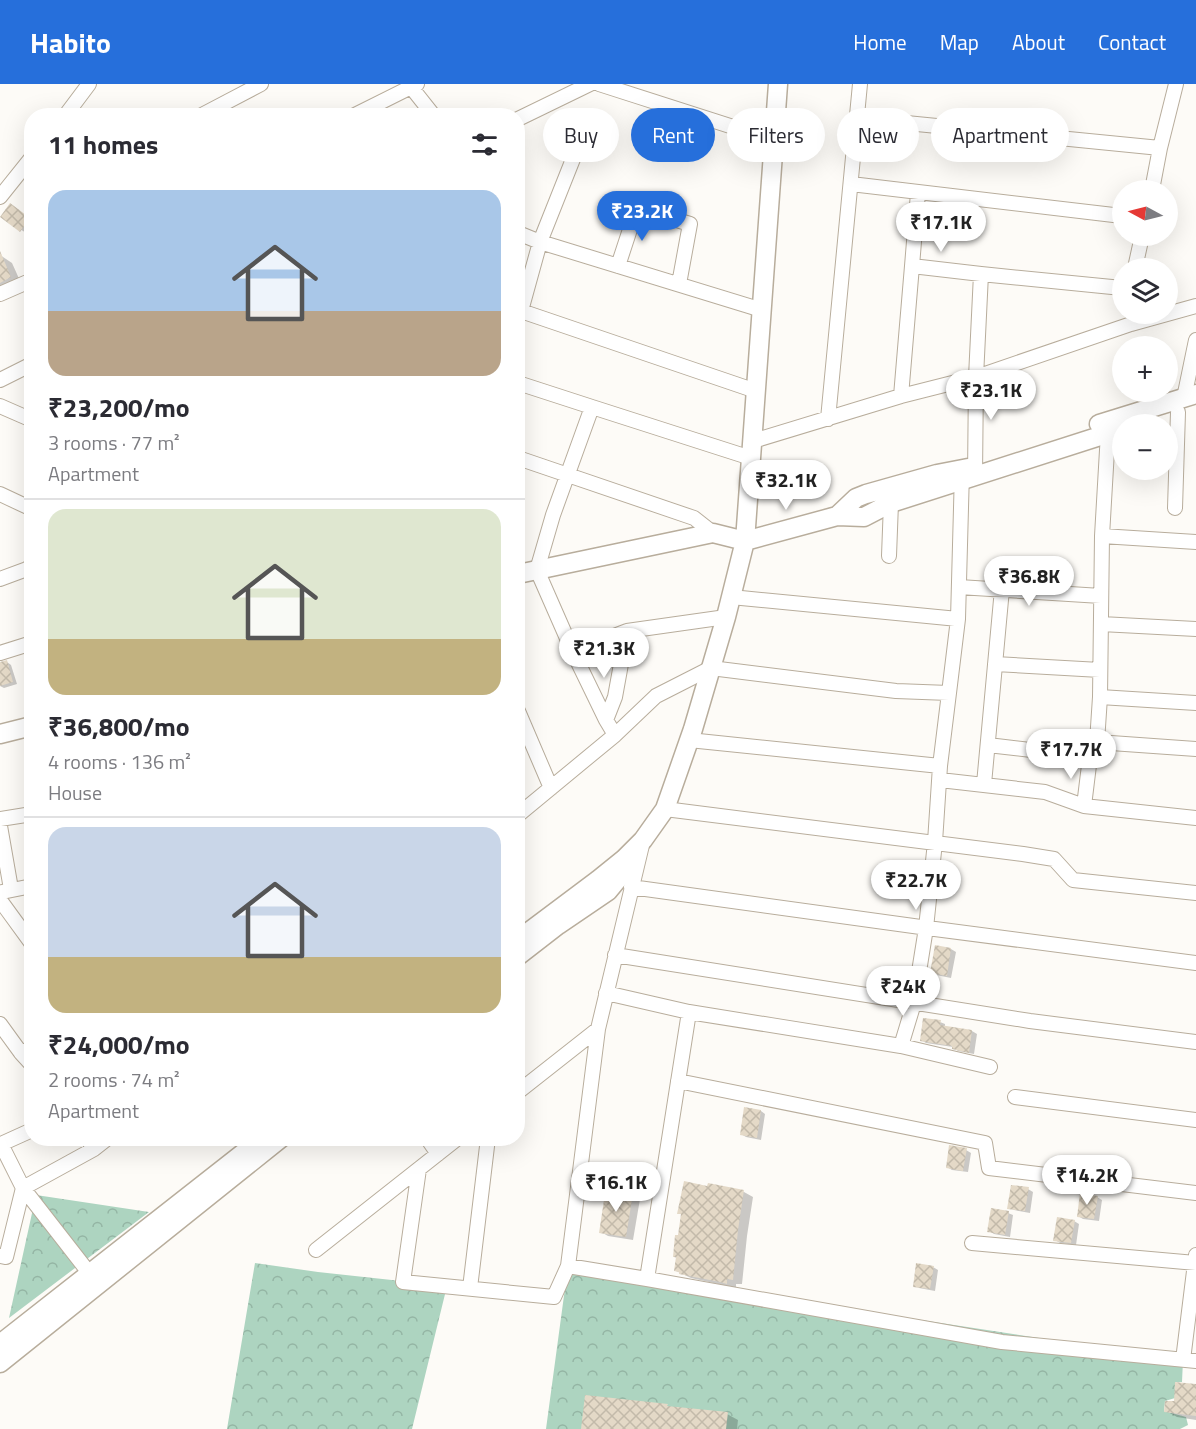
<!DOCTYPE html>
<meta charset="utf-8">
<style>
body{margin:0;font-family:"Titillium Web",sans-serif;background:#f7f7f7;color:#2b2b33;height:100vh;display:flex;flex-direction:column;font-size:22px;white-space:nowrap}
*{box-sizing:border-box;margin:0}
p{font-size:20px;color:#7c7c81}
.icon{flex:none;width:33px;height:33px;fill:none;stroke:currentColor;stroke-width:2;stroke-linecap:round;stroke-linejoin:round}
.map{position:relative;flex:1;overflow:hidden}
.sheet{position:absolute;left:24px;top:24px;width:501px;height:1038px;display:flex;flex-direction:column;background:#fff;border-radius:24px;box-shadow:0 6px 24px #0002}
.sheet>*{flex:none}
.hud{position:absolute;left:543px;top:24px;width:562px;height:54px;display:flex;gap:12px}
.needle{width:39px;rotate:277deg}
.buttons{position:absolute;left:1112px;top:96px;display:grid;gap:12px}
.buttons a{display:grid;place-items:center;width:66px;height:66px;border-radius:50%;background:#fff;box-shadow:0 6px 24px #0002;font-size:30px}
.price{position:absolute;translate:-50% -51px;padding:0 14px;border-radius:21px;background:#fff;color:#222;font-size:20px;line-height:39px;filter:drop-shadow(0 2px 3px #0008)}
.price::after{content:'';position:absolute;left:50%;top:36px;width:18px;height:14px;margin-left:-9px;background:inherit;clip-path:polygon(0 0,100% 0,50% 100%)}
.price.active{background:#266fdb;color:#fff}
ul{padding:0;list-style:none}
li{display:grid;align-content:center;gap:12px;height:318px;padding:0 24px}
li+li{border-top:2px solid #e1e1e2}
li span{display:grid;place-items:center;height:186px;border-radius:18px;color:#555}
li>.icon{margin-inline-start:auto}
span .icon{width:108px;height:108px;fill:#fffc;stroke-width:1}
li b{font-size:26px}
h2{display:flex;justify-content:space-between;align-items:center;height:72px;padding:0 24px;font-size:26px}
.chip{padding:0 21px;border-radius:27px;background:#fff;box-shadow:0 6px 24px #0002;font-size:21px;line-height:54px}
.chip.active{background:#266fdb;color:#fff}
header{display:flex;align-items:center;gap:36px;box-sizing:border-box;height:84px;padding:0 30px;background:#266fdb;color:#fff}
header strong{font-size:28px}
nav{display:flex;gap:33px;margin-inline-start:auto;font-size:21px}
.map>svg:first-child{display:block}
.forest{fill:url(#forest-crowns)}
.shadow{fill:#0003}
.building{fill:url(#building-cross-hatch)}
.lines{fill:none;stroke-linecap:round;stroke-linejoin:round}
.minor-casing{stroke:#b8ad9c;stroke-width:16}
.tertiary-casing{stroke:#b8ad9c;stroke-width:21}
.minor{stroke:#fff;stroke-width:14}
.tertiary{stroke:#fff;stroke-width:18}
</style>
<header>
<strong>Habito</strong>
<nav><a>Home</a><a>Map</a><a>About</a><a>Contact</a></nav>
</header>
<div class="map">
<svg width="1196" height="1345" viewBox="0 0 1196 1345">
<defs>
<pattern id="forest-crowns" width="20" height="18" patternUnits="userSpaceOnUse" patternTransform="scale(1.5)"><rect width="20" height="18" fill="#add4c0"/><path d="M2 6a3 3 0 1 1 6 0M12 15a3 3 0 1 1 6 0" fill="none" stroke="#94b5a4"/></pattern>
<pattern id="building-cross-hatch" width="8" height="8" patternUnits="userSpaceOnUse" patternTransform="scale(1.5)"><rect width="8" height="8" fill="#e4d9c7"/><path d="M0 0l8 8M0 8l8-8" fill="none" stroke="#c3baaa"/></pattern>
</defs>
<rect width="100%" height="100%" fill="#fdfbf7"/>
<path class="forest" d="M36,1111l113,17 -140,106z
M255,1179l63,9 129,14 -35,143h-185z
M568,1182l615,94 -1,22h-7v16l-10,3 -1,10 22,6 2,8 -8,4h-634z"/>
<path class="shadow" d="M15,124l17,12v5l-6,8 -24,-16z
M0,171l12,8 9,20 -21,12z
M7,578l4,3 6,19 -13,4 -4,-2v-22z
M936,863l15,2 5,3 -5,26 -15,-3 -5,-3z
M940,938l5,2v4l27,3 5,3 -3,20 -16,-3 -5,-4 -27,-4 -5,-3z
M761,1027l4,3 -4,26 -15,-3 -5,-3z
M966,1066l5,3 -3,19 -16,-2 -5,-3z
M709,1100l35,8 9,5 -6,39 -5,48h-6v4l-45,-10 -15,-7 1,-13 -3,-1 5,-20 3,-22 -3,-2 29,-25z
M1028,1105l5,3 -3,21 -16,-3 -5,-2z
M632,1111l8,4 -7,41 -25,-4 -7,-4z
M1097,1113l5,3 -3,21 -16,-2 -5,-3z
M1008,1129l5,2 -3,22 -16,-3 -5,-3z
M1074,1137l5,3 -3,21 -16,-2 -5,-3z
M933,1183l5,3 -3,21 -16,-3 -5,-2z
M1196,1301v35l-19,-3 -11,-6z
M586,1312l81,10 4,2 56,6 11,6 -1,9h-154z"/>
<path class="building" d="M10,119l20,15 -10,14 -20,-15z
M0,167l11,26 -11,6z
M7,576l6,22 -13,4v-24z
M935,861l16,3 -4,28 -17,-3z
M923,934l18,2 -1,5 32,5 -3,23 -17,-4v-3l-32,-5z
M744,1023l17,3 -4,28 -17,-3z
M949,1061l18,3 -4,23 -17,-3z
M684,1097l23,5 1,-3 36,7 -6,40 -5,50 -6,-1v5l-7,-2 -41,-8v-2l-5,-1 2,-14h-3l2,-22h3l3,-21h-4z
M1011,1101l18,2 -4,24 -18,-2z
M604,1105l29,4 -7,44 -27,-4 5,-33h-2z
M1080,1109l18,3 -4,23 -17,-2z
M991,1124l18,3 -4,24 -18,-3z
M1057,1133l18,3 -4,23 -18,-2z
M916,1179l18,3 -4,23 -17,-2z
M1175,1298l21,2v32l-32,-4 1,-11h9z
M585,1311l83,9 -1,2 61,6 -2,17h-145z"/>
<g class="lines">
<g class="minor-casing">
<path id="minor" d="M599,0l175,56
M411,3l23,29
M65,32l24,-32
M200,32l61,-32
M353,32l64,-32
M856,34l304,30 -8,42
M518,35l72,-35
M1160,64l16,-64
M577,65l-37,93 -19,69 235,80
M851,100l271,32
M0,113l32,-40
M518,149l22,9 222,68
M618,182l19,-58 53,16 -11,60
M912,182l6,-73
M1135,184l7,-32
M0,210l32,-14
M0,296l32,-16
M518,299l74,24 -39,108 -16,55 36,82 54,-21 -12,66 -9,23 9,15
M901,312l11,-130 69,8 141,14
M1184,314l12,-58
M0,322l32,14
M592,323l159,51
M828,335l32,-335
M1108,349l-6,103 94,6
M753,357l148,-45 75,-19 155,-53 65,-18
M518,374l176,60 19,15
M975,392l1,-99 5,-103
M0,410l32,15
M1175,424l3,-96
M889,472l2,-53
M0,495l27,-10 5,-4
M959,503l142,9
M731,513l227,22 4,-148
M1101,540l95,5
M627,547l99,-14
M573,568l33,68
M0,569l32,-10
M995,580l105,6
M949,609l9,-74
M1100,613l96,6
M518,627l33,77
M689,656l251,26 -5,76 -9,86 -12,75 -13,43
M1097,658l99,7
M988,661l102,12
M940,696l105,12 39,14 112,12
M984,700l18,-195
M1084,722l6,-49 7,-15 3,-45 2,-161
M665,725l358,45 31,5 19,21 123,13
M518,731l97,-80 41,-39 55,-28 185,23 53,2 -9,73
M0,735l32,-5
M0,742l11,63
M631,803l304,42 261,34
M2,808l30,-6
M0,816l32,44
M615,871l415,66 166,21
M606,909l83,19
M0,940l21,29
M598,945l-30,237 79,13 355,63 194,19
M32,964l-11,5 11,12
M678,997l307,62 4,25 207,25
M518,1008l80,-63 45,-188
M1015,1013l181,23
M87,1054l7,11 -71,39 67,86
M427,1054l11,16
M94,1065l14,-11
M419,1085l-16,113 151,15 14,-31
M972,1159l224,20
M316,1166l142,-112
M0,1172l6,1 17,-69 -22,-44 31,-14
M647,1195l42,-267 212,34 89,21
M470,1204l18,-150
M1183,1276l13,-105"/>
</g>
<g class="tertiary-casing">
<path id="tertiary" d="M1099,340l97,-30
M837,432l19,-18 10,-4 71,-20 31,-6
M518,490l195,-41 32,8 92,-25 27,1 27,-14 231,-74
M0,650l32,-8
M518,856l80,-60 26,-21 19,-19 22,-31 28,-80 33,-112 19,-76 33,-457
M518,872l40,-31 50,-34 14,-17 1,-10
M0,1260l256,-201
M0,1279l281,-225"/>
</g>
<use href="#minor" class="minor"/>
<use href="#tertiary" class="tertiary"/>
</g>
</svg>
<div class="buttons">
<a><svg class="needle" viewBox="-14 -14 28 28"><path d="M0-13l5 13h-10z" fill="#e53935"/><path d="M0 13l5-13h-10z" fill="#7c7c81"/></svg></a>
<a><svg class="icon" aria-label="layers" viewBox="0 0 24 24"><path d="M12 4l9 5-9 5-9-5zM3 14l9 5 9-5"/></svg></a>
<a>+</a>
<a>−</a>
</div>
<b class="price active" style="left:642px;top:158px">₹23.2K</b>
<b class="price" style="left:941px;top:169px">₹17.1K</b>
<b class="price" style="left:991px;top:337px">₹23.1K</b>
<b class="price" style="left:786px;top:427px">₹32.1K</b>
<b class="price" style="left:1029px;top:523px">₹36.8K</b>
<b class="price" style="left:604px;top:595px">₹21.3K</b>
<b class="price" style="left:1071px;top:696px">₹17.7K</b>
<b class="price" style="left:916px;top:827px">₹22.7K</b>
<b class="price" style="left:903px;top:933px">₹24K</b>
<b class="price" style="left:1087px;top:1122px">₹14.2K</b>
<b class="price" style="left:616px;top:1129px">₹16.1K</b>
<div class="hud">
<a class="chip">Buy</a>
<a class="chip active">Rent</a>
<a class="chip">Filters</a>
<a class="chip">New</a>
<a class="chip">Apartment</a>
</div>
<section class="sheet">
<h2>11 homes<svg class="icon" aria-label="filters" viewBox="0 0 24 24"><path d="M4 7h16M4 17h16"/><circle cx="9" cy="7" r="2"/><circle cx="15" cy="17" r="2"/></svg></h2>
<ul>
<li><span style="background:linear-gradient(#a9c7e8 65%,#b9a48a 0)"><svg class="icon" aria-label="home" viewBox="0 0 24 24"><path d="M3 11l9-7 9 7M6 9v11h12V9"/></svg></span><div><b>₹23,200/mo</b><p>3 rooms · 77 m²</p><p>Apartment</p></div></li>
<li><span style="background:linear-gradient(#dfe7d0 70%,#c2b280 0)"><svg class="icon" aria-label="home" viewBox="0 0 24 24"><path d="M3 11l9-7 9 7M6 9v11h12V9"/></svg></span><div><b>₹36,800/mo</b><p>4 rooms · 136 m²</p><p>House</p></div></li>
<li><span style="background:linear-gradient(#c9d6e8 70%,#c2b280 0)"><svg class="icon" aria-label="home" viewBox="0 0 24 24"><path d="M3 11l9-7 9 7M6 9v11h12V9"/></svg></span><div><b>₹24,000/mo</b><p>2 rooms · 74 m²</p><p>Apartment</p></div></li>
</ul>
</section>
</div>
